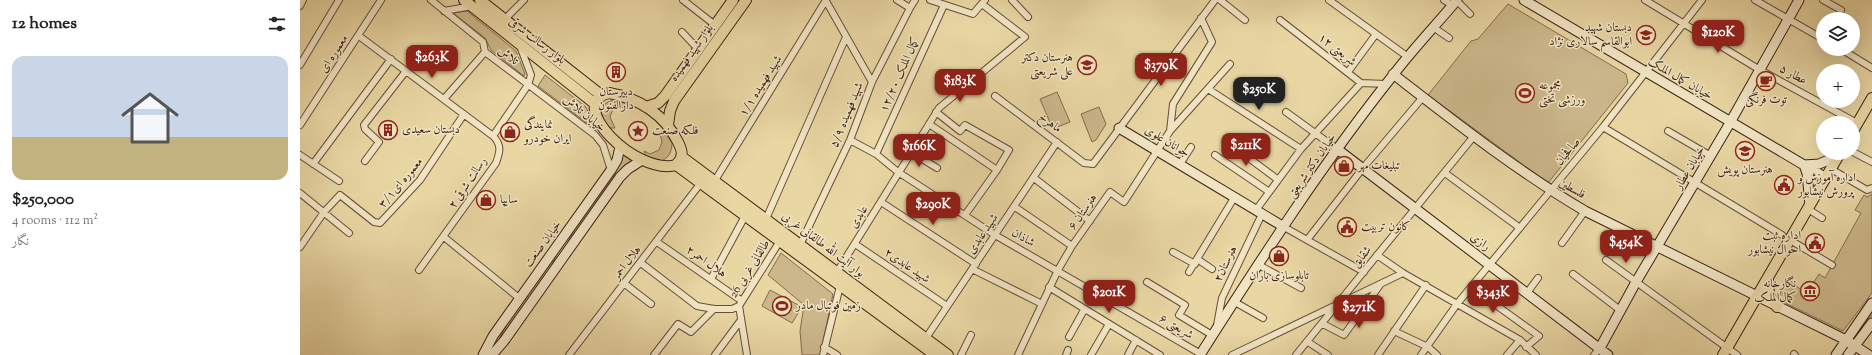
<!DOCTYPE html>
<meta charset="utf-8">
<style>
body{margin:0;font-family:"Sorts Mill Goudy",Amiri,serif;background:#f6f6f6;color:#222;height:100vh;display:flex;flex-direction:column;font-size:15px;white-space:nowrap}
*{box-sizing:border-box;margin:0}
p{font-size:13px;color:#767676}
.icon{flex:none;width:22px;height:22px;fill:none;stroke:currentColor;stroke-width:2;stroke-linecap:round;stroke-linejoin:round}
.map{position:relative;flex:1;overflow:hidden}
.sheet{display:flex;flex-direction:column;background:#fff;width:300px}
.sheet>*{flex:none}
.controls{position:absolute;left:1516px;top:12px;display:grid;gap:8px}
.controls a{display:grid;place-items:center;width:44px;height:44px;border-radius:50%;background:#fff;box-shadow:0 4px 16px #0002;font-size:20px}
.price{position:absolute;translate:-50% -34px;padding:0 9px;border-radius:8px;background:#8f2418;color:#fff;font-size:13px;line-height:26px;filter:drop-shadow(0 1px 2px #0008)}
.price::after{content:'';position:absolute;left:50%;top:24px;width:12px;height:9px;margin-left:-6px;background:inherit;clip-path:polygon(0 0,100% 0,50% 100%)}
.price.selected{background:#222;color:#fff}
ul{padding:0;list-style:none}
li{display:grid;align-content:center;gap:8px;height:212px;padding:0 12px}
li+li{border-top:1px solid #e0e0e0}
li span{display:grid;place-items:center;height:124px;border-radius:12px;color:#555}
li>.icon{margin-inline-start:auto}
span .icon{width:72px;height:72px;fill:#fffc;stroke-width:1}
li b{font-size:17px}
h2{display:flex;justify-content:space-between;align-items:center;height:48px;padding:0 12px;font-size:17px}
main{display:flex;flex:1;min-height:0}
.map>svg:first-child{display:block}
.green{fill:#cbb78a;stroke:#846c4e}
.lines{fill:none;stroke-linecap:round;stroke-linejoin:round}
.canal{stroke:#ae9872;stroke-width:5.5}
.street-casing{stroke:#684e36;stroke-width:8}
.secondary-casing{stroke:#3d2012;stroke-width:11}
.primary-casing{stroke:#3d2012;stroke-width:12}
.street{stroke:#f0e4c3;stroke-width:6}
.secondary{stroke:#f0e4c3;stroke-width:9}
.primary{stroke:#e8d6a3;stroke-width:10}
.labels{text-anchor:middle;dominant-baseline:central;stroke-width:3;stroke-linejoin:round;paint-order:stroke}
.poi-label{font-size:12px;fill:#3d2012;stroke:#f0e4c3;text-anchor:start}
.street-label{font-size:12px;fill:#3d2012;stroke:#f0e4c3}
</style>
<main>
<section class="sheet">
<h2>12 homes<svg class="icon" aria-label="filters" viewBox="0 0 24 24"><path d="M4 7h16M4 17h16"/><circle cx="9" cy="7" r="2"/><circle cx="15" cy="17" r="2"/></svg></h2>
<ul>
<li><span style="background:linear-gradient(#c9d6e8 65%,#c2b280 0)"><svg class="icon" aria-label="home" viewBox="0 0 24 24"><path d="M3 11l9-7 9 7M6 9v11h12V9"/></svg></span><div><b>$250,000</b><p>4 rooms · 112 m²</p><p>نگار</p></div></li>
</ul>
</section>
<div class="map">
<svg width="1572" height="355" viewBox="0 0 1572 355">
<rect width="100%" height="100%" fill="#e8d6a3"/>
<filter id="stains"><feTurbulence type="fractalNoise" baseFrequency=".005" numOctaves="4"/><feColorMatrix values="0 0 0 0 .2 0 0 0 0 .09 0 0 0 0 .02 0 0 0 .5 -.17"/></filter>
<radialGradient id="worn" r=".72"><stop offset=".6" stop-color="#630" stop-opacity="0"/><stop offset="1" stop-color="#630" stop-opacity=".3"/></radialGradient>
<path class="green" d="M1208,4l118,70 2,9 -80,100 -120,-88 43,-54 7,-2z
M167,11l49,40 9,23 -1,2 -33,-26 -6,-12 -32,-25z
M245,75l41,32 10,23 -58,-44z
M757,92l13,30 -15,6 -4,-3 -11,-26z
M315,99l13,5 1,4 -10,-1 -6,2 -3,8 5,11h-5l-5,-6 -4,-10 5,-9z
M799,107l7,17 -10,16 -4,2 -11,-28z
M364,132l8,11c0,8 -3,15 -11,18l-15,-5 -2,-5 6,3 9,-4 3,-8 -2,-9z
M323,155l9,6 -65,83 9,-17 40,-56z
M1572,194v99l-29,38 -66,-32 11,-20 24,20 5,-10 -5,-4 7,-11 6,4 36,-65 -6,-3 9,-15 3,2z
M481,253l52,41 -13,61h-18l-2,-24 4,-26 -36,-30z
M256,256l-7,15 -52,72 10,-19z
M470,290l32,17 -10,16 -30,-17z"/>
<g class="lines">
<path class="canal" d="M1559,330l13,-18
M1542,355l1,-2"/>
<g class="street-casing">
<path id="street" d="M131,0l52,42 2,10 110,83 8,10 8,25
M383,0l32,25
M630,0l43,14 12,-14
M712,0l16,17
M920,0l25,20
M1029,0l79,57
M1144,0l8,5
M1156,0l14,14
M1345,0l115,70 97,53
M1455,0l68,39
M1523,0l18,10
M526,1l46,81
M0,6l3,-6
M610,8l5,-8
M144,11l28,-5
M205,19l19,-19
M980,20l81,63 25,1
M1133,27l16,11
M382,32l16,17
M59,36l134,100
M1541,49l31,19
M0,65l39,-65
M1048,72l28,-38
M908,89l93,60
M695,96l89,67 9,1 122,-164
M144,99l41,-47
M636,112l24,19 5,-6 44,25 -12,20
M986,112l51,37
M629,124l68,46 -32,45
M0,125l81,-125
M1303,127l179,108
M870,131l3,-27 39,-62 -11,-24
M1368,131l43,25
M550,140l26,14 22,18 97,63 206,119
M926,141l51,38
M611,152l26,16
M1553,152l19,10
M576,154l68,-149
M0,155l39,26
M915,155l53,36
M65,161l14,-19 -14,-13 -1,-4 42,-54
M13,164l78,-105
M880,164l11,-17
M1531,169l36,21 5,-2
M1145,173l75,55
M734,178l56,43
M414,182l112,-182
M0,193l49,40
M581,202l95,62
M715,207l57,39
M1508,209l14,9
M956,210l45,-61 60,-66
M466,219l80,-182
M984,227l80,45
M144,237l75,61
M1007,240l56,-72 60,-71
M1490,240l42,25
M357,242l85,59
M1262,243l23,-32
M555,244l92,62
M500,245l50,-105 22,-58 38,-74 -13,-8
M0,247l24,-35 16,-17 34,27 6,1 40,-43 44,-66
M873,252l22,12
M1077,255l26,18 117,67 16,15
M897,259l15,10
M1306,260l131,95
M341,263l56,43 17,3h18l7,-3
M957,264l44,24
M672,269l70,35
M119,270l77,-107c4,-11 6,-18 -3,-27l35,-51 3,-10 -11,-29
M537,272l102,-164 86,-71 -43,-33
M889,272l45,-74
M1273,274l47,36
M411,279l34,-63
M847,282l38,23 -6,10 33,20
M325,284l26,20
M749,287l111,68
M1171,287l68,49 -13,11
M1227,293l11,-15
M933,301l30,17
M1023,324l21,11 36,-50
M917,325l5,-27 40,-84
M1094,331l34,16 9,8
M769,337l15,-27
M626,338l131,-196
M1008,342l20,13
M524,347l13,8
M1494,354l1,1
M269,355l131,-171
M354,355l24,-31 13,8 23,-23
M415,355l26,-35
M447,355l-8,-49 41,-65
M523,355l17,-69
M661,355l10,-20
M718,355l40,-85 14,-24 38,-54 14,10 46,-71 60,-67
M766,355l2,-5
M791,355l18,-31
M828,355l8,-15
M932,355l171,-82
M996,355l178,-219
M1078,355l48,-70
M1121,355l36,-51 146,-177 99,-127
M1207,355l13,-15
M1294,355l6,-7"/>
</g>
<g class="secondary-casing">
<path id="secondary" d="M1224,0l302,178
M1093,74c62,48 124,97 192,137l261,129 23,15
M819,128l165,99
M1037,149l271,206
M1510,205l-3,-32 -3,-8 15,-1 19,-8
M1300,348l36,-66 91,-154 72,-128
M183,355l10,-19 118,-166 6,-10 3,-13
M192,355l12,-14 116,-164 8,-8 14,-9
M900,355c61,-96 123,-192 194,-281 20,-26 42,-49 63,-74
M1536,355l36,-52
M1548,355l24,-32"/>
</g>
<g class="primary-casing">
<path id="primary" d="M164,0l130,103
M180,0l121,95
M309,93c30,5 56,22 69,49 2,4 5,11 3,15 0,3 -4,6 -5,8 -40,11 -112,-62 -67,-72z
M346,107l12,-4 7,-7 68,-96
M368,125l2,-14 4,-10 72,-101
M1553,131l19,-33
M382,157l266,198
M376,165l259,190
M1468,278l1,17 8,12
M1423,355l117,-202"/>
</g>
<use href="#street" class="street"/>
<use href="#secondary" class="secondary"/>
<use href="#primary" class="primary"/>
</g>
<defs>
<g id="school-ring" transform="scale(1)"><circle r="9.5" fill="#f0e4c3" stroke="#8f2418" stroke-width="1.5"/><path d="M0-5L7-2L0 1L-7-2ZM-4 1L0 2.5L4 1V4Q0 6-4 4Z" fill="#8f2418"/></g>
<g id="building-ring" transform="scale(1)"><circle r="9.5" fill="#f0e4c3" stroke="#8f2418" stroke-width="1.5"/><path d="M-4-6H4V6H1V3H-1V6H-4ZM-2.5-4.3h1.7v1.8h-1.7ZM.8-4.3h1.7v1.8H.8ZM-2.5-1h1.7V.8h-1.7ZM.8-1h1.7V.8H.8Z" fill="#8f2418"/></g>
<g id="cafe-ring" transform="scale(1)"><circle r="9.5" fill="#f0e4c3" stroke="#8f2418" stroke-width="1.5"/><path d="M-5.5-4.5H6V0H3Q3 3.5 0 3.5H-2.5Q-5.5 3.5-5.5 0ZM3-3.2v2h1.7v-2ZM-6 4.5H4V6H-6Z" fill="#8f2418"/></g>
<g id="stadium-ring" transform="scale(1)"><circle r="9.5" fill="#f0e4c3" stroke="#8f2418" stroke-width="1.5"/><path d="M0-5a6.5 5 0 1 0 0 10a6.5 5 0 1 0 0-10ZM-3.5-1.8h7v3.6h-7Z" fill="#8f2418"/></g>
<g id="sight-ring" transform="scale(1)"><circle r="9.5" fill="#f0e4c3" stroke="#8f2418" stroke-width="1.5"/><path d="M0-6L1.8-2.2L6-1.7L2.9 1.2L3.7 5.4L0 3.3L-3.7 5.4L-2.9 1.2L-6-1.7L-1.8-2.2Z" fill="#8f2418"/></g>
<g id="shop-ring" transform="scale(1)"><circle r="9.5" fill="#f0e4c3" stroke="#8f2418" stroke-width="1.5"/><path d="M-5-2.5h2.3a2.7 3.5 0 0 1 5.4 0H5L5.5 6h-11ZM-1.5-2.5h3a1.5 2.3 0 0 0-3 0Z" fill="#8f2418"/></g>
<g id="civic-ring" transform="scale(1)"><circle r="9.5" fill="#f0e4c3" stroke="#8f2418" stroke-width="1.5"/><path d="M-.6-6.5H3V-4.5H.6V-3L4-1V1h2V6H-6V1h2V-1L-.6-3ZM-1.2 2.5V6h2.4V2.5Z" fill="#8f2418"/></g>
<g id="museum-ring" transform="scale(1)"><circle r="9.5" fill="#f0e4c3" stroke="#8f2418" stroke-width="1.5"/><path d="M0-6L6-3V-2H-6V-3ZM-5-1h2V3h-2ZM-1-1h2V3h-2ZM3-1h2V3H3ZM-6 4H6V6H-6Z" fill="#8f2418"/></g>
</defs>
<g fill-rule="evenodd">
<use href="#school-ring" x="1346" y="35"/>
<use href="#school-ring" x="787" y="65"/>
<use href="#building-ring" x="316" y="72"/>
<use href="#cafe-ring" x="1466" y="81"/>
<use href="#stadium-ring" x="1225" y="93"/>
<use href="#building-ring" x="88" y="130"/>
<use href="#sight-ring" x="338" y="131"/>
<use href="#shop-ring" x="210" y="132"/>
<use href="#school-ring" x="1445" y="151"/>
<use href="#shop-ring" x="1044" y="166"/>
<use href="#civic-ring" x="1484" y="185"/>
<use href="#shop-ring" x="186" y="200"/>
<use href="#civic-ring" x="1047" y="227"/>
<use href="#civic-ring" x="1515" y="243"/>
<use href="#shop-ring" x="979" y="256"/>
<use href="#museum-ring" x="1510" y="291"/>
<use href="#stadium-ring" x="482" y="306"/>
</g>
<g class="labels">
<g class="poi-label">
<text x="1332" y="28" text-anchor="end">دبستان شهید<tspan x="1332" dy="14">ابوالقاسم سالاری نژاد</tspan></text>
<text x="773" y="58" text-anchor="end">هنرستان دکتر<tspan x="773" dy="14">علی شریعتی</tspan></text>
<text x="1239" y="86">مجموعه<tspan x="1239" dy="14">ورزشی تختی</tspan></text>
<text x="316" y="92" text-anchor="middle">دبیرستان<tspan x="316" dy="14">دارالفنون</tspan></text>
<text x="1466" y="100" text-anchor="middle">توت فرنگی</text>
<text x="224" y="125">نمایندگی<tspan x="224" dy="14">ایران خودرو</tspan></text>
<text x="102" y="130">دبستان سعیدی</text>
<text x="352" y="131">فلکه صنعت</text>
<text x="1058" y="166">تبلیغات مهر</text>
<text x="1445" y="170" text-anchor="middle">هنرستان پویش</text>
<text x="1498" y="178">اداره آموزش و<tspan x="1498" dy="14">پرورش نیشابور</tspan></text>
<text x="200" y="200">سایپا</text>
<text x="1061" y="227">کانون تربیت</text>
<text x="1501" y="236" text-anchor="end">اداره ثبت<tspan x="1501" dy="14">احوال نیشابور</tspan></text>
<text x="979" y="276" text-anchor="middle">تابلوسازی باران</text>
<text x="1496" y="284" text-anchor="end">نگارخانه<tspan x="1496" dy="14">کمال‌الملک</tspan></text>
<text x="496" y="306">زمین فوتبال مادر</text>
</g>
<g class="street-label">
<text transform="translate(237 41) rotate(38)">بلوار رسالت شرقی</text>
<text transform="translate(1037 50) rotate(38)">شریعتی ۱۲</text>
<text transform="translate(392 53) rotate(-55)">بلوار شهید فهمیده</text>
<text transform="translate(34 54) rotate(-57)">معموره ای</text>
<text transform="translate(208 56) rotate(37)">تلاش</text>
<text transform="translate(600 75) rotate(-66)">کمال الملک ۱۲/۲۰</text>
<text transform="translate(1493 75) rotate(29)">عطار ۵</text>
<text transform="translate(1380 79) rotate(30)">خیابان کمال الملک</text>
<text transform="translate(461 86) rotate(-58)">شهید فهمیده ۱/۱</text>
<text transform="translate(284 114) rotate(39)">خیابان تلاش</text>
<text transform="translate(547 115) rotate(-68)">شهید فهمیده ۵/۹</text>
<text transform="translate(750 123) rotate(37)">ماهرخ</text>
<text transform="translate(867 142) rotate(31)">جوانان علوی</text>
<text transform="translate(1268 152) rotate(-50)">صافحیان</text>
<text transform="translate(1012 166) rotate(-55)">خیابان دکتر شریعتی</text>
<text transform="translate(1390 168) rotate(-59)">خیابان عطار</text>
<text transform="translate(101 183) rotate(-50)">معموره ای۳/۱</text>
<text transform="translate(168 183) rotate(-56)">رسالت شرقی ۲</text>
<text transform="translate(1272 189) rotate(30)">فلسطین</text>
<text transform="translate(783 212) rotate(-55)">هنرستان ۶</text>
<text transform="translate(559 217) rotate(-58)">عابدی</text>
<text transform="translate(683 234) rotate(-56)">شهید عابدی</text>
<text transform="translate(723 238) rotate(30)">شاذان</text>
<text transform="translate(1180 242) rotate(37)">رازی</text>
<text transform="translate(243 244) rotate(-54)">خیابان صنعت</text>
<text transform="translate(523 245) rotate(37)">بوار آیت الله طالقانی غربی</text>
<text transform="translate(1062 257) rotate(-52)">شقایق</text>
<text transform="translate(406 262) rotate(35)">هلال احمر۲</text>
<text transform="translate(327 263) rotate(-52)">هلال احمر</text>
<text transform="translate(926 264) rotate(-64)">هنرستان۲</text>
<text transform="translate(607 266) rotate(34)">شهید عابدی۲</text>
<text transform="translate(450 269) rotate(-58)">طالقانی غربی 26</text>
<text transform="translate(876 327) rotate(30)">شریعتی ۶</text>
</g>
</g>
<rect width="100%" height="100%" filter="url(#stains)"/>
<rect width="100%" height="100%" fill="url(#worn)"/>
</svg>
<div class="controls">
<a><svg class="icon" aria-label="layers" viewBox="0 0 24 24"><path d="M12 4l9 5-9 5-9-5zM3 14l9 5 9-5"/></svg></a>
<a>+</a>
<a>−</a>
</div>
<b class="price" style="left:1418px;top:54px">$120K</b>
<b class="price" style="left:132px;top:79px">$263K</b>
<b class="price" style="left:861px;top:87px">$379K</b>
<b class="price" style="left:660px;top:103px">$183K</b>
<b class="price selected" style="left:959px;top:111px">$250K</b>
<b class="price" style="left:946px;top:167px">$211K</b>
<b class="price" style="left:619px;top:168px">$166K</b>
<b class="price" style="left:633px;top:226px">$290K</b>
<b class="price" style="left:1326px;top:264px">$454K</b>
<b class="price" style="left:809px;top:314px">$201K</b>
<b class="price" style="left:1193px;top:314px">$343K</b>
<b class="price" style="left:1059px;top:329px">$271K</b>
</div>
</main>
